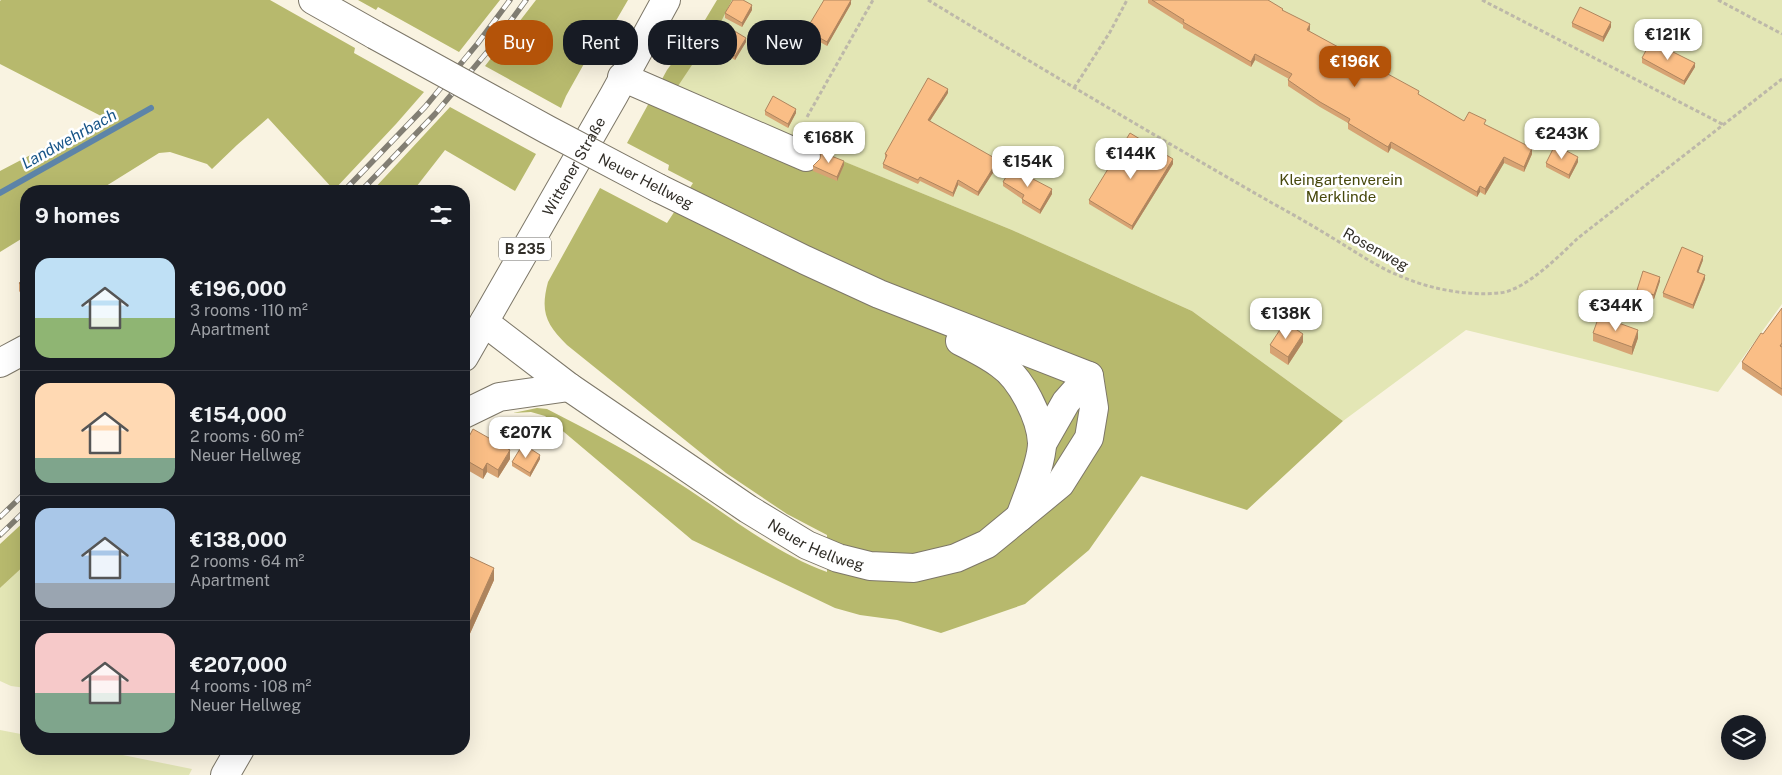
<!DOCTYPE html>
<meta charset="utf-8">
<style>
body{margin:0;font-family:"Public Sans",sans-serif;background:#20242c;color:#f1f3f6;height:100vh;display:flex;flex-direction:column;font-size:19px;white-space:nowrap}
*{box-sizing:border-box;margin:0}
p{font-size:16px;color:#9ea1a6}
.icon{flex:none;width:28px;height:28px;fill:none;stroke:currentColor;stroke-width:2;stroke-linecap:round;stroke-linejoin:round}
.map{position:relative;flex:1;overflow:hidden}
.drawer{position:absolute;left:20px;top:185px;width:450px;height:570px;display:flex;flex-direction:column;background:#171b24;border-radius:20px;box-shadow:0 5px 20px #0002}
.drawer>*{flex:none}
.guide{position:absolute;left:485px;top:20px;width:475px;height:45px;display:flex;gap:10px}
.controls{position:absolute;left:1721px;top:715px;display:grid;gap:10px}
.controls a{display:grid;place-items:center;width:45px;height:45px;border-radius:50%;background:#171b24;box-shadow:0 5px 20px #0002;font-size:25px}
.price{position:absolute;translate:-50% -42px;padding:0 11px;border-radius:10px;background:#fff;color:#222;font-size:16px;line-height:32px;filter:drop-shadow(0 1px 2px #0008)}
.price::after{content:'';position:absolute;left:50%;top:30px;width:15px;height:11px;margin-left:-8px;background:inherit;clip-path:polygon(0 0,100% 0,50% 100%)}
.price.selected{background:#b45309;color:#fff}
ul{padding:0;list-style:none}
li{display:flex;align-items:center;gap:15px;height:125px;padding:0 15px}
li+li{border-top:1px solid #363941}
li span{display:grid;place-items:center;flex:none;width:140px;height:100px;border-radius:15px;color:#555}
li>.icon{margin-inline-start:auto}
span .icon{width:60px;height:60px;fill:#fffc;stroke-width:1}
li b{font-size:21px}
h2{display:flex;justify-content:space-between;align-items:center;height:60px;padding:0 15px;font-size:21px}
.chip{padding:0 18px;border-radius:20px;background:#171b24;box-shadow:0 5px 20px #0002;font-size:18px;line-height:45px}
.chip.selected{background:#b45309;color:#fff}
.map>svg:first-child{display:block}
.green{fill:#e3e6b5}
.forest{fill:#b7b96d}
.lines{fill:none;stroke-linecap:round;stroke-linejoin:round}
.stream{stroke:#5d84a8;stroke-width:6}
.minor-casing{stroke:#7d7768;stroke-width:30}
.major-casing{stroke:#7d7768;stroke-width:30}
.path{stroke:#bdb8a9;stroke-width:3;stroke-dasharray:4 2.5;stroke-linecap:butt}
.minor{stroke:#fff;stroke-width:28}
.major{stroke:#fff;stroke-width:28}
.rail-casing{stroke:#827e73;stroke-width:5.5}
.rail{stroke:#fff;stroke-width:4;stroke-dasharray:11;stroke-linecap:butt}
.major-bridge-casing{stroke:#7d7768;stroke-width:30;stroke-linecap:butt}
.major-bridge{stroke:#fff;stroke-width:28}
.wall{fill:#d7a373}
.shaded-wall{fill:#af855e}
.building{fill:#fabe86;stroke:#af855e}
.labels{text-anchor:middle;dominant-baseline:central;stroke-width:5;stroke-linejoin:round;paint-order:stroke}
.shield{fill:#fff;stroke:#6e6c68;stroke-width:1}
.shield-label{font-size:14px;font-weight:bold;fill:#302d27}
.street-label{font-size:15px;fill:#302d27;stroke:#fff}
.park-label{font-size:15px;fill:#47480c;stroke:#fff}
.water-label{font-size:16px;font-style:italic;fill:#185588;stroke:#fff}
</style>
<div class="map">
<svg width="1782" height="775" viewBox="0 0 1782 775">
<rect width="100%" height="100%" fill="#f9f3e1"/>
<path class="green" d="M732,0h1050v304l-64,88 -252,-62 -123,91 -151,-110 -180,-81 -339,-138 49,-72z
M26,564v124l-15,-2 -11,-5v-93z
M0,730l26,5v14h67l99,20 -3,6h-189z"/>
<path class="forest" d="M1,0h269l85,48 -1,5 70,39 -28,32 -62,66 -66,-72 -31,27 -25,24 -5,-5 -37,-12 -11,1 -61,38h-72v45l-26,16v-81l103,-54 -103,-53v-63z
M358,0h142l-41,52 -81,-45 -2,3z
M536,0h92l-14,24 -24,29 -24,43 -5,12 -76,-42z
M717,0h15l-10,20 -48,72 338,138 180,81 151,110 -96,89 -106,-34 -52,74 -64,54 -84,29 -44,-13 -37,-5 -25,-7 -143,-68 -147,-124 -14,-4 -18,1 24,-5 10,1c45,23 91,47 133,75 47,30 94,69 147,88v-37l-40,-21 -61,-41 -159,-128c-21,-21 -27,-33 -19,-63l52,-94 67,35 26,-40 -25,-13 1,-5 -42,-22 40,-73 22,-30 13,-15z
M450,107l86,47 -21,37 -70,-41 -32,41h-41z
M26,520v44l-26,24v-44z"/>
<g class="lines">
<path class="stream" d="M0,193l151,-85"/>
<g class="minor-casing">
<path id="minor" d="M622,77l184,80
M0,363l26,-14
M1042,444l24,-42 23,-26"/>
</g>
<g class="major-casing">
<g id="major">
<path d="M313,0l62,35"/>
<path id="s1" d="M484,322l85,65 179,122 59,36 31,13 32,8 44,2 42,-10 31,-14 73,-60 29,-46 5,-30 -5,-32 -210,-82 -74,-34 -147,-72"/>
<path d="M960,341c14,7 28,14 40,23 21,14 41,54 42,79 0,20 -15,54 -22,74"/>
<path id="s2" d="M464,357l150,-262 52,-95"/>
<path d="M464,414l35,-17 70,-10"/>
<path d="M225,775l15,-26"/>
</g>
</g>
<path class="path" d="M928,0c114,69 229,137 344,203 24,13 48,27 72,42 18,11 36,23 56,31 30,13 66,20 99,17 26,-2 61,-38 79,-55l204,-159
M1482,0l242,125
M1718,0l64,34
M1074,88l36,-56 17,-32
M807,117l66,-117"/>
<use href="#minor" class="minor"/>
<use href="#major" class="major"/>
<g class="rail-casing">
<path id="rail" d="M344,191l81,-84 53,-64 32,-43
M361,191l74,-77 58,-69 33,-45
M0,517l26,-25
M0,535l26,-25"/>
</g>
<use href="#rail" class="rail"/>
<g class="major-bridge-casing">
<path id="major-bridge" d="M375,35l173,95 110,58"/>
</g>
<use href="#major-bridge" class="major-bridge"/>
</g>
<path class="wall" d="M1148,0h120l42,29 -1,2 155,90 22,4 46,29 -8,18 -20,-9 -19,32 -5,-3 -3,5 -86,-49 -3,5 -40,-24v-6l-28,-16 -32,-21v-6l1,-1 -34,-19 -4,7 -68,-39v-3l-35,-22z
M851,4l-24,42 -21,-12v-4z
M752,10l-10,17 -17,-9v-5z
M1572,23l39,4 -8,15 -31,-15z
M746,42l-11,18 -18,-11v-4z
M1642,58l53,9 -11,18 -42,-22z
M948,93l-18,28 68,44 -20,31 -20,-11 -5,12 -33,-16 -2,3 -35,-16v-4l2,-5v-5z
M765,111l31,2 -8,15 -23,-13z
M1578,162l-9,17 -23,-12v-4z
M1173,164l-41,66 -43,-26v-4z
M844,165l-7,16 -24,-10v-5z
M1003,182l49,12 -12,20 -18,-11v-4l-19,-13z
M1703,260l-5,12 7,7 -12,30 -30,-12v-4z
M26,277v23l-7,-9v-8z
M1660,281l-6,18 -17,-5v-4z
M1782,308v88l-40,-27v-7l21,-28z
M1593,333l45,5 -6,17 -39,-14z
M1303,342l-15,23 -18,-12v-8z
M464,446l46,13 -12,19 -11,-6 -4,7 -19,-11z
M540,459l-10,18 -18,-11v-4z
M464,554l30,26 -26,58 -4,-2z"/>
<path class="shaded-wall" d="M851,0v4l-24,42v-4z
M752,5v5l-10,17v-4z
M1611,22v5l-8,15v-5z
M1310,24v5l-3,7v-6z
M746,38v4l-11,18v-4z
M1255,54v6l-4,7v-5z
M1695,63v4l-11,18v-4z
M948,89v4l-20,31v-4z
M796,109v4l-8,15v-4z
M1391,142v6l-3,5v-6z
M1532,148v6l-8,18v-5z
M1504,157v6l-19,32v-6z
M1578,157v5l-9,17v-4z
M1173,159v5l-41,66v-4z
M998,160v5l-20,31v-4z
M844,161v4l-7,16v-4z
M958,180v5l-5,12v-4z
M1480,186v6l-3,5v-5z
M1052,189v5l-12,20v-4z
M1703,256v4l-6,16v-4z
M1705,275v4l-12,30v-4z
M1660,277v4l-6,18v-4z
M1638,330v8l-6,17v-8z
M1303,334v8l-15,23v-8z
M510,450v9l-12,19v-8z
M540,455v4l-10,18v-4z
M487,463v9l-4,7v-9z
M494,568v12l-26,58v-12z"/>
<path class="building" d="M733,0h10l9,5 -10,18 -17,-10z
M824,0h27l-24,42 -21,-12z
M1152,0h116l15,9 -1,1 28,14 -3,6 112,61 -1,3 46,27 5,-9 17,8 -2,4 48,24 -8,19 -20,-10 -19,32 -5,-3 -3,6 -86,-50 -3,5 -40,-24 2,-4 -30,-17 -32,-22 4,-6 -37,-20 -4,8 -68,-40 1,-2z
M1580,7l31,15 -8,15 -31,-14z
M728,27l18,11 -11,18 -18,-11z
M1651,41l44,22 -11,18 -42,-23z
M928,78l20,11 -20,31 70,40 -20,32 -20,-12 -5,13 -33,-16 -2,3 -35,-16 4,-9 -2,-1z
M773,96l23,13 -8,15 -23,-13z
M1130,133l43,26 -41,67 -43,-26z
M1555,145l23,12 -9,18 -23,-12z
M821,152l23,9 -7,16 -24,-11 7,-7z
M1012,167l20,13 1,-1 19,10 -12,21 -18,-11 2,-4 -21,-13z
M1682,247l21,9 -6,16 8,3 -12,30 -30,-12z
M1643,271l17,6 -6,18 -17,-5z
M26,277v14l-7,-8z
M1782,308v35l-2,3 2,1v42l-40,-27 19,-29 2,1z
M1599,316l39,14 -6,17 -39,-14z
M1285,322l18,12 -15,23 -18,-12z
M473,429l37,21 -12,20 -11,-7 -4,7 -19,-11v-13z
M523,444l17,11 -10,18 -18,-11z
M464,554l30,14 -26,58 -4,-2z"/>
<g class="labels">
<rect class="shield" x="499" y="237.5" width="52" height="23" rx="4"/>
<g class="shield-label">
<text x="525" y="249">B 235</text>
</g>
<g class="street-label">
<text stroke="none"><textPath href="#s2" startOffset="220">Wittener Straße</textPath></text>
<text transform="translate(646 181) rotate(27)">Neuer Hellweg</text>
<text transform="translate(1376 249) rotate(29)">Rosenweg</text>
<text stroke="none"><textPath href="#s1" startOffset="401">Neuer Hellweg</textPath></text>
</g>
<g class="park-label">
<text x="1341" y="179">Kleingartenverein<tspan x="1341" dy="17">Merklinde</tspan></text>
</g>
<g class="water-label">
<text transform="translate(69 139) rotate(-29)">Landwehrbach</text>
</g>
</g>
</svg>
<div class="controls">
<a><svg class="icon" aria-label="layers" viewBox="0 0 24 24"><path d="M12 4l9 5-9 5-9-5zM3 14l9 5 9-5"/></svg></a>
</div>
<b class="price" style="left:1668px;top:61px">€121K</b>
<b class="price selected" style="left:1355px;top:88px">€196K</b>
<b class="price" style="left:1562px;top:160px">€243K</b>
<b class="price" style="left:829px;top:164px">€168K</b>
<b class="price" style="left:1131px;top:180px">€144K</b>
<b class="price" style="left:1028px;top:188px">€154K</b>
<b class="price" style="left:1616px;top:332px">€344K</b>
<b class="price" style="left:1286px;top:340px">€138K</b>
<b class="price" style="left:526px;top:459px">€207K</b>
<div class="guide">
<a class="chip selected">Buy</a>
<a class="chip">Rent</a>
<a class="chip">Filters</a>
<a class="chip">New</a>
</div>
<section class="drawer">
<h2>9 homes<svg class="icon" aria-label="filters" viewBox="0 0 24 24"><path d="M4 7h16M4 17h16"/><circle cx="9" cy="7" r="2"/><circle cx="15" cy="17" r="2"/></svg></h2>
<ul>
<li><span style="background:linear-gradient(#bfe0f5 60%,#8fb573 0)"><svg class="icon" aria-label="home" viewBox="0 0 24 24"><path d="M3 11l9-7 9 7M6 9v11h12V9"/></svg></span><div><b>€196,000</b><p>3 rooms · 110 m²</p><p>Apartment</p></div></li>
<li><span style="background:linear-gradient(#ffd9b3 75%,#7fa58c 0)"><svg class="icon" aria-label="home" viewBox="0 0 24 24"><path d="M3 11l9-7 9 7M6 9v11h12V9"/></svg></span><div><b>€154,000</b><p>2 rooms · 60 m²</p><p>Neuer Hellweg</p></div></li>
<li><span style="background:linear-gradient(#a9c7e8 75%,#9aa5b1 0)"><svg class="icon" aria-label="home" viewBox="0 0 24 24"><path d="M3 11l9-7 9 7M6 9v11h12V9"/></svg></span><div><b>€138,000</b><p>2 rooms · 64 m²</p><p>Apartment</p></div></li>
<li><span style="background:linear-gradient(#f6c9c9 60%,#7fa58c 0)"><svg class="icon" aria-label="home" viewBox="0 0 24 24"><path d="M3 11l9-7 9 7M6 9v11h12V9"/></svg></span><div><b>€207,000</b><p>4 rooms · 108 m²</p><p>Neuer Hellweg</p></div></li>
</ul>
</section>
</div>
